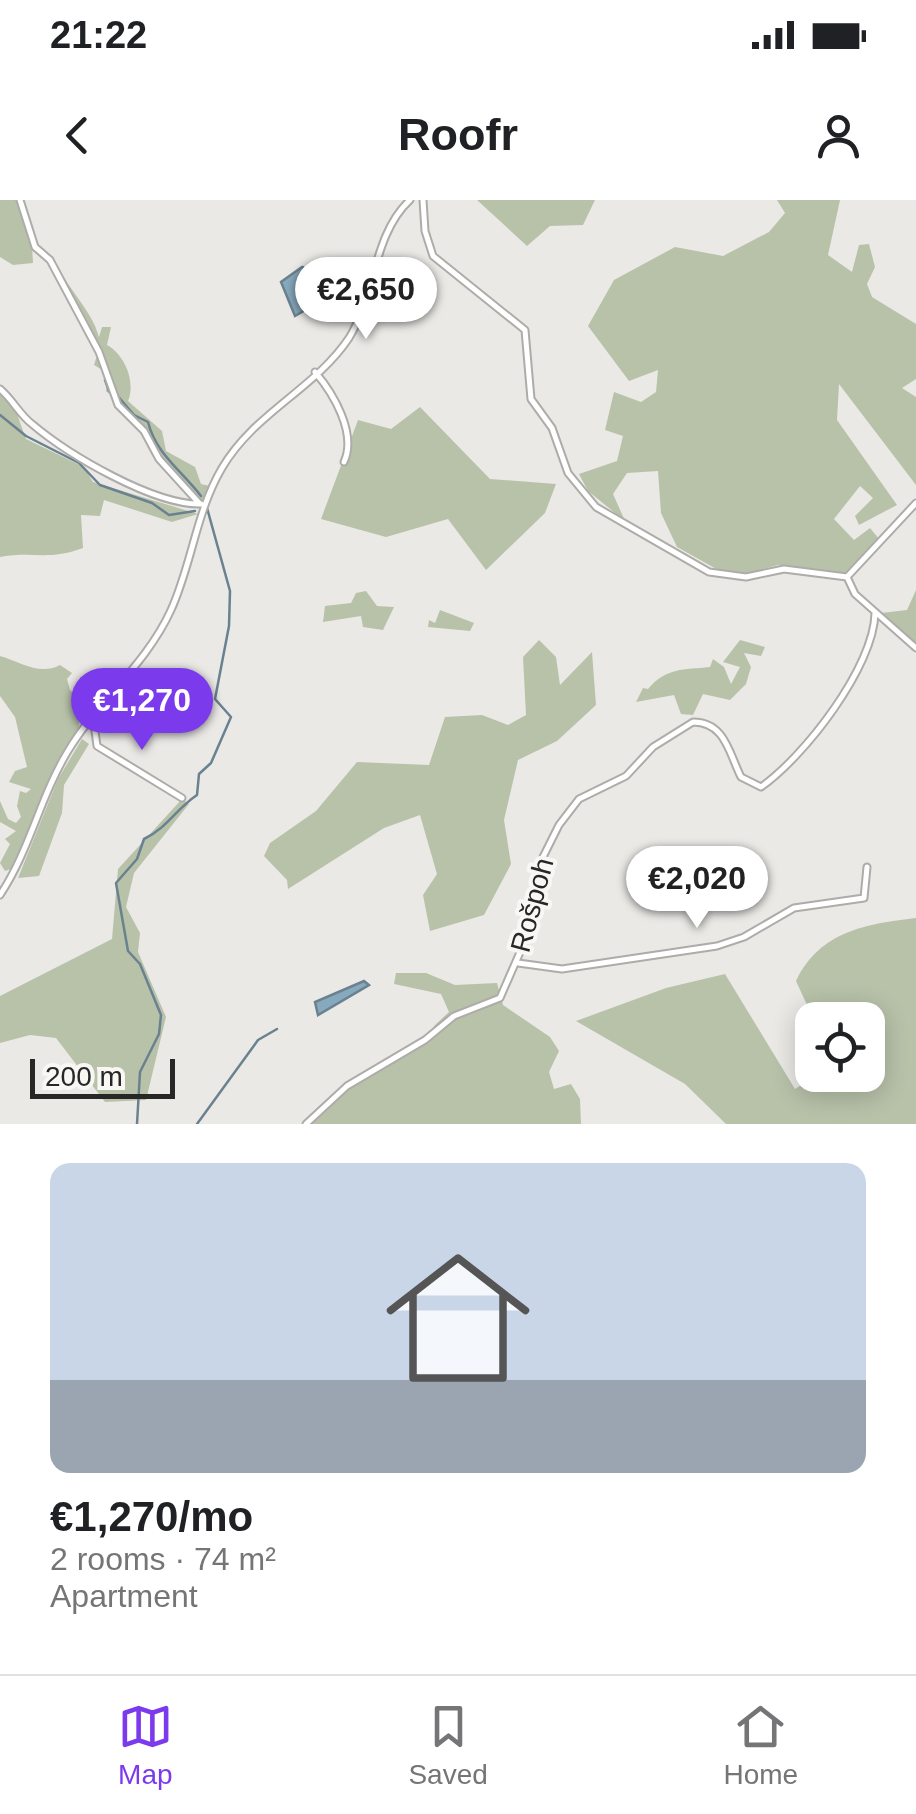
<!DOCTYPE html>
<meta charset="utf-8">
<style>
body{margin:0;font-family:Helvetica,sans-serif;background:#f2f2f2;color:#202124;height:100vh;display:flex;flex-direction:column;font-size:38px;white-space:nowrap}
*{box-sizing:border-box;margin:0}
p{font-size:32px;color:#757577}
.icon{flex:none;width:55px;height:55px;fill:none;stroke:currentColor;stroke-width:2;stroke-linecap:round;stroke-linejoin:round}
.map{position:relative;height:924px;overflow:hidden}
.drawer{display:flex;flex-direction:column;background:#fff;flex:1}
.drawer>*{flex:none}
.buttons{position:absolute;left:795px;top:802px;display:grid;gap:20px}
.buttons a{display:grid;place-items:center;width:90px;height:90px;border-radius:20px;background:#fff;box-shadow:0 5px 25px #0003;font-size:50px}
.scale{position:absolute;left:30px;bottom:25px;width:145px;box-sizing:border-box;padding-left:10px;border:5px solid #272726;border-top:0;font-size:28px;line-height:35px;white-space:nowrap;color:#272726;-webkit-text-stroke:8px #f8f7f4;paint-order:stroke}
.price{position:absolute;translate:-50% -85px;padding:0 22px;border-radius:35px;background:#fff;color:#222;font-size:32px;line-height:65px;filter:drop-shadow(0 2px 5px #0008)}
.price::after{content:'';position:absolute;left:50%;top:60px;width:30px;height:22px;margin-left:-15px;background:inherit;clip-path:polygon(0 0,100% 0,50% 100%)}
.price.on{background:#7c3aed;color:#fff}
ul{padding:0;list-style:none}
li{display:grid;align-content:center;gap:20px;height:530px;padding:0 50px}
li span{display:grid;place-items:center;height:310px;border-radius:20px;color:#555}
li>.icon{margin-inline-start:auto}
span .icon{width:180px;height:180px;fill:#fffc;stroke-width:1}
li b{font-size:42px}
.status{display:flex;justify-content:space-between;align-items:center;height:70px;padding:0 50px;background:#fff;direction:ltr}
.status svg{height:28px;fill:currentColor}
header{display:flex;justify-content:space-between;align-items:center;height:130px;padding:0 50px;background:#fff;font-size:45px;font-weight:800}
.menu{display:flex;justify-content:space-around;align-items:center;height:140px;border-top:2px solid #e0e0e0;background:#fff;font-size:28px;color:#757577}
.menu a{display:grid;justify-items:center;gap:5px}
.menu .on{color:#7c3aed}
.map>svg:first-child{display:block}
.green{fill:#b8c2a9}
.water{fill:#87a9bd;stroke:#6a8290;stroke-width:2.5}
.lines{fill:none;stroke-linecap:round;stroke-linejoin:round}
.stream{stroke:#6a8290;stroke-width:2.5}
.minor-casing{stroke:#adaca9;stroke-width:9}
.minor{stroke:#fff;stroke-width:5}
.labels{text-anchor:middle;dominant-baseline:central;stroke-width:8;stroke-linejoin:round;paint-order:stroke}
.street-label{font-size:28px;fill:#272726;stroke:#f8f7f4}
</style>
<div class="status"><b>21:22</b><svg viewBox="0 0 49 12"><path d="M0 12V9h3v3zM5 12V6h3v6zM10 12V3h3v9zM15 12V0h3v12zM26 1h20v11H26zM47 4h2v5h-2z"/></svg></div>
<header><svg class="icon" aria-label="back" viewBox="0 0 24 24"><path d="M15 5l-7 7 7 7"/></svg>Roofr<svg class="icon" aria-label="person" viewBox="0 0 24 24"><circle cx="12" cy="8" r="4"/><path d="M4 21q1-7 8-7t8 7"/></svg></header>
<div class="map">
<svg width="916" height="924" viewBox="0 0 916 924">
<rect width="100%" height="100%" fill="#eae9e6"/>
<path class="green" d="M0,0h19l12,30 2,33 -20,2 -13,-8z
M477,0h118l-12,25 -33,1 -23,20z
M777,0h63l-12,55 24,17 7,-27 10,-1 6,23 -8,17 5,13 44,27v55l-14,9 14,9v88l-77,-101 -2,36 60,85 -38,20 -4,-9 18,-18 -13,-12 -26,33 20,21 16,-12 9,11 -32,34 -69,-8 -30,8 -28,-2 -43,-24 -16,-34 -3,-42 -31,2 -14,21 12,27 -37,-30 -9,-17 38,-13 6,-25 -18,-6 9,-38 27,10 15,-10 2,-22 -29,11 -41,-55 26,-46 61,-33 48,9 46,-24 16,-19z
M58,66c12,26 34,45 41,71l3,-10h9l-4,18c18,10 29,37 21,56l34,30 4,20 29,16 6,17 9,2 -7,16 -47,-51 -8,-21 -42,-39 3,-17 -15,-9 5,-16 -43,-79z
M0,193l13,10 13,36 58,28 9,15 105,32 -26,8 -68,-22 -4,16 -19,-1 2,33c-35,13 -49,3 -83,9z
M420,207l70,72 66,5 -11,29 -59,57 -38,-51 -62,18 -65,-18 37,-99 33,9z
M916,390v57l-35,-34 26,-3z
M366,391l11,15 17,1 -11,23 -20,-3 -2,-11 -38,6 2,-16 26,-3 5,-10z
M440,410l34,13 -4,8 -42,-4 1,-7 6,3z
M539,440l17,17 4,28 32,-33 4,53 -39,36 -39,19 -14,60 7,44 -27,51 -54,16 -7,-36 14,-21 -17,-59 -36,13 -96,61 -1,-9 -23,-24 6,-13 46,-32 41,-49 72,3 16,-48 37,-2 26,10 18,-10 -3,-58z
M740,440l25,7 -4,9 -17,-3 7,14 -5,17 -16,16 -27,-6 -10,21 -12,-1 -7,-19 -38,7 7,-14 5,1c19,-22 35,-19 62,-22l3,-8 11,8 7,17 9,-17 -17,-5z
M0,456c21,6 39,20 60,9l12,8 -5,6 3,11 12,10 -3,27 -32,59 -33,82 -9,3 -5,-8 10,-19 -5,-5 11,-8 -16,-9v-21l8,18 8,4 5,-6 -4,-11 3,-15 6,2 5,-4 -22,-7 6,-11 12,-4 -12,-50 -15,-21z
M82,539l7,5 -25,41 -2,28 -23,63 -21,2 40,-99z
M182,599l7,5 -55,69 -8,34 14,26 -2,19 28,65 -20,83 -41,2 -49,-64 -26,-3 -30,8v-47l112,-57 6,-70z
M916,718v206h-190l-41,-40 -109,-63 90,-33 59,-14 70,115 22,-14h51v-55h-43l-18,-15 -11,-24c24,-50 70,-57 120,-63z
M396,773h30l29,12 42,-2 6,22 47,32 9,14 -10,21 5,17 17,-5 9,15 1,25h-272l44,-40 77,-44 4,-14 15,-14 -8,-18 -47,-10z"/>
<path class="water" d="M302,67l6,1 -1,41 -12,7 -14,-34z
M364,781l5,4 -51,30 -3,-13z"/>
<g class="lines">
<path class="stream" d="M105,180l4,11
M116,194l18,21 14,7c8,32 33,48 53,74
M0,215l26,21 53,27 21,22 52,18 17,12 26,-4
M137,924l3,-52 19,-38 2,-19 -21,-51 -12,-13 -12,-68 21,-24 7,-20c23,-11 32,-30 53,-44l2,-21 12,-11 20,-46 -16,-18 14,-73 1,-35 -23,-83
M197,924l61,-84 19,-11"/>
<g class="minor-casing">
<path id="minor" d="M20,0l15,47 15,13 49,92 19,53 26,26 15,28 40,44
M423,0l2,31 8,25 92,74 6,69 21,29 16,45 28,34 113,65 37,5 38,-8 63,8
M315,172c19,22 42,62 29,90
M0,189c13,11 19,25 32,35 38,32 122,81 169,80
M847,377l8,17 61,54
M847,377l69,-74
M93,516l4,30 85,52
M0,695c30,-45 40,-98 68,-144 30,-50 78,-86 103,-141 21,-46 25,-98 51,-142 32,-55 93,-79 127,-130 26,-42 24,-104 61,-138
M518,763l44,6 155,-23 27,-9 50,-29 70,-10 3,-31
M306,924l41,-38 78,-46 29,-24 46,-18 31,-71 9,-33 2,-35 17,-34 20,-26 47,-23 27,-29 40,-25c32,0 36,31 48,55l20,10c43,-30 113,-120 114,-174"/>
</g>
<use href="#minor" class="minor"/>
</g>
<g class="labels">
<g class="street-label">
<text transform="translate(532 705) rotate(-75)">Rošpoh</text>
</g>
</g>
</svg>
<div class="buttons">
<a><svg class="icon" aria-label="locate" viewBox="0 0 24 24"><circle cx="12" cy="12" r="6"/><path d="M12 2v4M12 18v4M2 12h4M18 12h4"/></svg></a>
</div>
<div class="scale">200 m</div>
<b class="price" style="left:366px;top:142px">€2,650</b>
<b class="price on" style="left:142px;top:553px">€1,270</b>
<b class="price" style="left:697px;top:731px">€2,020</b>
</div>
<section class="drawer">
<ul>
<li><span style="background:linear-gradient(#c9d6e8 70%,#9aa5b1 0)"><svg class="icon" aria-label="home" viewBox="0 0 24 24"><path d="M3 11l9-7 9 7M6 9v11h12V9"/></svg></span><div><b>€1,270/mo</b><p>2 rooms · 74 m²</p><p>Apartment</p></div></li>
</ul>
</section>
<nav class="menu">
<a class="on"><svg class="icon" aria-label="map" viewBox="0 0 24 24"><path d="M3 6l6-2 6 2 6-2v14l-6 2-6-2-6 2zM9 4v14M15 6v14"/></svg>Map</a>
<a><svg class="icon" aria-label="saved" viewBox="0 0 24 24"><path d="M7 4h10v16l-5-4-5 4z"/></svg>Saved</a>
<a><svg class="icon" aria-label="home" viewBox="0 0 24 24"><path d="M3 11l9-7 9 7M6 9v11h12V9"/></svg>Home</a>
</nav>
